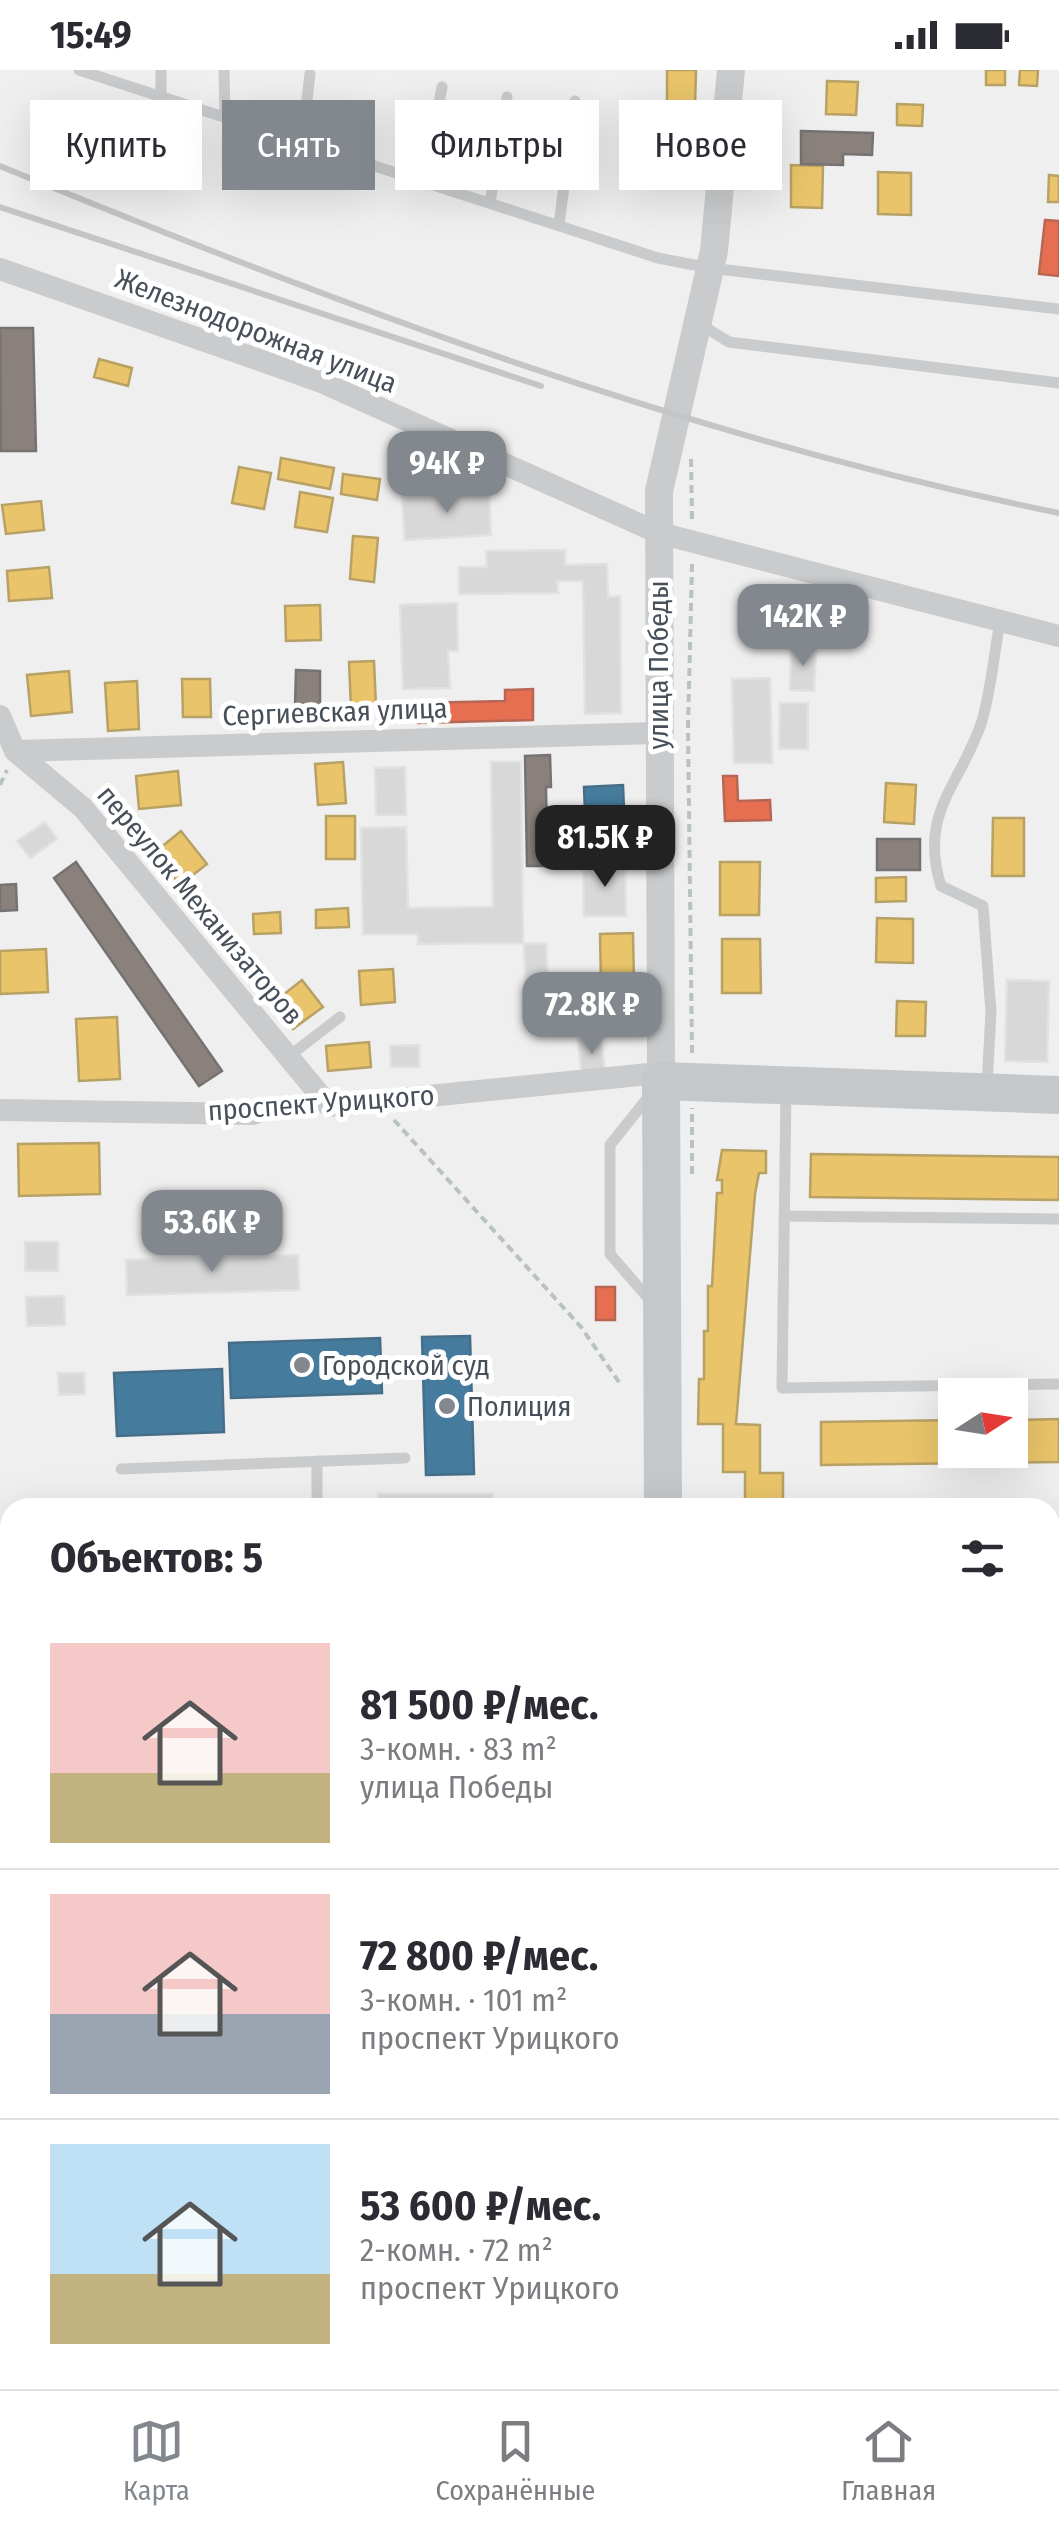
<!DOCTYPE html>
<html lang="ru">
<meta charset="utf-8">
<style>
body{margin:0;font-family:"Fira Sans Condensed",sans-serif;background:#f7f7f7;color:#2b2b33;height:100vh;display:flex;flex-direction:column;font-size:38px;white-space:nowrap}
*{box-sizing:border-box;margin:0}
p{font-size:32px;color:#7c7c81}
.icon{flex:none;width:55px;height:55px;fill:none;stroke:currentColor;stroke-width:2;stroke-linecap:round;stroke-linejoin:round}
.map{position:relative;flex:1;overflow:hidden}
.panel{position:absolute;left:0px;top:1428px;width:1060px;height:892px;display:flex;flex-direction:column;background:#fff;border-radius:30px 30px 0 0;box-shadow:0 10px 40px #0002}
.panel>*{flex:none}
.hud{position:absolute;left:30px;top:30px;width:1000px;height:90px;display:flex;gap:20px}
.needle{width:65px;rotate:78deg}
.fabs{position:absolute;left:938px;top:1308px;display:grid;gap:20px}
.fabs a{display:grid;place-items:center;width:90px;height:90px;border-radius:0px;background:#fff;box-shadow:0 10px 40px #0002;font-size:50px}
.price{position:absolute;translate:-50% -85px;padding:0 22px;border-radius:20px;background:#82888e;color:#fff;font-size:32px;line-height:65px;filter:drop-shadow(0 2px 5px #0008)}
.price::after{content:'';position:absolute;left:50%;top:60px;width:30px;height:22px;margin-left:-15px;background:inherit;clip-path:polygon(0 0,100% 0,50% 100%)}
.price.on{background:#222;color:#fff}
ul{padding:0;list-style:none}
li{display:flex;align-items:center;gap:30px;height:250px;padding:0 50px}
li+li{border-top:2px solid #e1e1e2}
li span{display:grid;place-items:center;flex:none;width:280px;height:200px;border-radius:0px;color:#555}
li>.icon{margin-inline-start:auto}
span .icon{width:120px;height:120px;fill:#fffc;stroke-width:1}
li b{font-size:42px}
h2{display:flex;justify-content:space-between;align-items:center;height:120px;padding:0 50px;font-size:42px}
.pill{padding:0 35px;border-radius:0px;background:#fff;box-shadow:0 10px 40px #0002;font-size:35px;line-height:90px}
.pill.on{background:#82888e;color:#fff}
.status{display:flex;justify-content:space-between;align-items:center;height:70px;padding:0 50px;background:#fff;direction:ltr}
.status svg{height:28px;fill:currentColor}
.dock{display:flex;justify-content:space-around;align-items:center;height:140px;border-top:2px solid #e1e1e2;background:#fff;font-size:28px;color:#7c7c81}
.dock a{display:grid;justify-items:center;gap:5px}
.dock .on{color:#82888e}
.map>svg:first-child{display:block}
.green{fill:#d5edde}
.homes{fill:#e9c46a;stroke:#b8a165;stroke-width:2.5}
.shops{fill:#e76f51;stroke:#b76654;stroke-width:2.5}
.schools{fill:#2a9d8f;stroke:#33867f;stroke-width:2.5}
.public{fill:#457b9d;stroke:#466e89;stroke-width:2.5}
.industry{fill:#8a817c;stroke:#767272;stroke-width:2.5}
.building{fill:#d8d8d9;stroke:#e0e1e2;stroke-width:2.5}
.lines{fill:none;stroke-linecap:round;stroke-linejoin:round}
.path{stroke:#b8c2bf;stroke-width:4;stroke-dasharray:8 5;stroke-linecap:butt}
.service{stroke:#c9cbcd;stroke-width:11}
.minor{stroke:#c9cbcd;stroke-width:22}
.tertiary{stroke:#c9cbcd;stroke-width:28}
.primary{stroke:#c5c8cb;stroke-width:38}
.rail{stroke:#c4c5c7;stroke-width:6}
.poi-dot{fill:#82888e;stroke:#fff;stroke-width:4}
.labels{text-anchor:middle;dominant-baseline:central;stroke-width:10;stroke-linejoin:round;paint-order:stroke}
.street-label{font-size:28px;fill:#47505a;stroke:#fff}
.poi-label{font-size:28px;fill:#47505a;stroke:#fff;text-anchor:start}
</style>
<div class="status"><b>15:49</b><svg viewBox="0 0 49 12"><path d="M0 12V9h3v3zM5 12V6h3v6zM10 12V3h3v9zM15 12V0h3v12zM26 1h20v11H26zM47 4h2v5h-2z"/></svg></div>
<div class="map">
<svg width="1059" height="2319" viewBox="0 0 1059 2319">
<rect width="100%" height="100%" fill="#efefef"/>
<path class="green" d="M0,1502h10v92l-10,1z
M0,1719h10v75h-10z"/>
<path class="homes" d="M667,0h29l-1,37h-28z
M986,0h19v15h-19z
M1020,0h18l-1,16 -18,-1z
M827,11l31,1 -2,33 -30,-1z
M897,34l26,1 -1,21 -25,-1z
M669,84h32l-2,33 -30,-1z
M791,95l32,1 -1,42 -31,-1z
M878,102l33,1v42l-33,-1z
M1049,105l10,1v26h-11z
M99,289l33,9 -4,18 -34,-9z
M281,388l53,10 -4,21 -52,-10z
M239,397l32,6 -7,36 -32,-6z
M343,404l37,5 -3,21 -36,-6z
M300,422l33,6 -6,34 -32,-5z
M41,431l3,29 -38,4 -4,-29z
M353,466l25,2 -4,44 -24,-3z
M49,497l3,31 -43,3 -2,-30z
M320,535l1,35 -35,1 -1,-35z
M374,591l2,46 -25,1 -2,-46z
M69,601l3,41 -41,4 -4,-41z
M182,609h28l1,38h-28z
M137,611l2,48 -31,2 -3,-48z
M343,692l3,41 -28,2 -3,-41z
M178,701l3,34 -42,4 -3,-33z
M886,713l30,2 -2,39 -30,-2z
M326,746h29v43h-29z
M993,748h31v58h-32z
M181,761l26,33 -27,21 -26,-32z
M720,792h40l-1,53h-39z
M906,807v24l-30,1v-24z
M348,838l1,19 -33,1v-18z
M280,842l1,21 -27,1 -1,-20z
M877,848l36,1v44l-37,-1z
M633,863l1,49 -33,1 -1,-49z
M722,869h38l1,54h-39z
M46,879l2,43 -48,2v-43z
M393,899l2,33 -34,3 -2,-34z
M302,910l21,27 -30,22 -20,-26z
M897,931l29,1 -1,34h-29z
M117,947l3,62 -41,2 -3,-62z
M369,972l2,25 -43,4 -2,-25z
M99,1073l1,51 -81,2 -1,-52z
M722,1080l44,1v22h-7l-4,21 -19,230 24,1v48h23v35h-38v-36h-22v-48h-25l1,-45h5v-48h4v-45h4l5,-93h5v-13h-5z
M811,1084l248,3v43l-249,-3z
M1059,1349v43l-238,3v-43l134,-2v30h55v-30z
M4,1594h6v125h-8z
M1050,1692h9v38l-9,1z
M1050,1891h8v41h-8z
M1050,2041h9v37h-9z
M10,2153v39h-10v-38z
M52,2310h185v3l-185,1z
M798,2310h33l-1,9h-32z"/>
<path class="shops" d="M1045,150l14,1v55l-20,-2z
M533,619v31l-115,3v-20l87,-2v-11z
M723,706h14l1,25 32,-1 1,20 -46,1z
M596,1217h19v33h-19z"/>
<path class="schools" d="M1050,2222h8l1,45h-9z"/>
<path class="public" d="M623,715l2,50 -39,2 -2,-50z
M470,1266l4,138 -48,1 -4,-138z
M380,1268l2,55 -151,5 -2,-55z
M222,1299l2,63 -107,4 -3,-63z"/>
<path class="industry" d="M801,61l72,2 -1,22 -29,-1v11l-42,-1z
M0,258h33l3,123h-35z
M296,600l24,1v36h-25z
M550,685l1,32h-5l1,57h13l1,22h-34l-2,-110z
M877,769h43v31h-43z
M76,792l146,209 -23,15 -145,-208z
M16,814l1,26 -17,1v-26z"/>
<path class="building" d="M489,422l2,43 -86,5 -3,-43z
M565,480v15l42,-1 1,33 12,-1 1,117 -36,1 -2,-133h-26l1,12 -99,1v-27h28l-1,-16z
M457,533l1,48h-10l2,37 -47,1 -3,-84z
M791,577l25,1 -2,43 -24,-1z
M770,608l2,85h-38l-2,-84z
M780,633h28v46h-29z
M491,692h30l2,181 -105,1v-10h-55l-2,-106 45,-1 2,81 85,-1z
M405,697l1,48h-30l-1,-47z
M45,752l12,17 -27,19 -13,-17z
M625,793l1,53h-42l-1,-52z
M546,873l3,68h-22l-3,-67z
M1007,910l42,1 -2,81 -42,-1z
M601,967l4,37 -23,2 -4,-36z
M419,975v22h-28l-1,-21z
M25,1172h33v29h-33z
M298,1185l1,35 -172,5 -1,-35z
M64,1226l1,29 -38,1 -1,-29z
M58,1303h26l1,21 -26,1z
M378,1424h115v14h-114z
M113,1430h115v8h-115z
M31,1431l52,1v6h-52z
M0,1963h10v53h-10z"/>
<g class="lines">
<path class="path" d="M691,389l1,60
M692,494l-4,164 4,326
M0,715l7,-15
M274,1042l30,-3
M394,1050l187,207 40,58
M692,1104v-66
M0,1584h10
M1050,1835h9
M0,1855h10
M0,2253l10,14
M0,2274l10,-4
M42,2310l8,9
M691,2310v9"/>
<path class="service" d="M79,0l579,188 52,10 349,41
M224,0l1,47
M161,26v-26
M302,72l8,-68
M425,111l17,-94
M490,133l17,-106
M559,155l16,-124
M698,253l31,19 330,41
M288,987l52,-40
M987,1015l4,-73 -8,-106 -42,-20c-23,-74 20,-101 41,-165 9,-31 12,-67 18,-99
M786,1019l-4,299 277,-4
M650,1025l-40,50v109l44,51
M785,1146l274,3
M317,1391v47
M121,1399l284,-11
M1050,1643l9,-1
M1050,1956h9
M0,2087h10
M1050,2091h9
M311,2319l4,-9
M531,2319v-9
M845,2319l1,-9"/>
<path class="minor" d="M0,199l319,112 340,152 400,103
M0,646l15,35 68,57 246,298 320,-32 12,7
M15,681l642,-18
M0,1040l254,4
M0,1502h10
M0,2118h10"/>
<path class="tertiary" d="M661,1011l-2,-590 55,-240 17,-181"/>
<path class="primary" d="M663,1438l-2,-427 398,14
M1050,1804h9
M0,1811h10
M660,2319v-9"/>
<path class="rail" d="M0,96c343,141 694,273 1059,347
M0,137l541,179"/>
</g>
<g class="poi-dot">
<circle cx="302" cy="1295" r="10"/>
<circle cx="447" cy="1336" r="10"/>
</g>
<g class="labels">
<g class="street-label">
<text transform="translate(256 261) rotate(21)">Железнодорожная улица</text>
<text transform="translate(658 595) rotate(-90)">улица Победы</text>
<text transform="translate(335 642) rotate(-2)">Сергиевская улица</text>
<text transform="translate(200 835) rotate(50)">переулок Механизаторов</text>
<text transform="translate(321 1033) rotate(-4)">проспект Урицкого</text>
</g>
<g class="poi-label">
<text x="322" y="1295">Городской суд</text>
<text x="467" y="1336">Полиция</text>
</g>
</g>
</svg>
<div class="fabs">
<a><svg class="needle" viewBox="-14 -14 28 28"><path d="M0-13l5 13h-10z" fill="#e53935"/><path d="M0 13l5-13h-10z" fill="#7c7c81"/></svg></a>
</div>
<b class="price" style="left:447px;top:446px">94K ₽</b>
<b class="price" style="left:803px;top:599px">142K ₽</b>
<b class="price on" style="left:605px;top:820px">81.5K ₽</b>
<b class="price" style="left:592px;top:987px">72.8K ₽</b>
<b class="price" style="left:212px;top:1205px">53.6K ₽</b>
<div class="hud">
<a class="pill">Купить</a>
<a class="pill on">Снять</a>
<a class="pill">Фильтры</a>
<a class="pill">Новое</a>
</div>
<section class="panel">
<h2>Объектов: 5<svg class="icon" aria-label="filters" viewBox="0 0 24 24"><path d="M4 7h16M4 17h16"/><circle cx="9" cy="7" r="2"/><circle cx="15" cy="17" r="2"/></svg></h2>
<ul>
<li><span style="background:linear-gradient(#f6c9c9 65%,#c2b280 0)"><svg class="icon" aria-label="home" viewBox="0 0 24 24"><path d="M3 11l9-7 9 7M6 9v11h12V9"/></svg></span><div><b>81 500 ₽/мес.</b><p>3-комн. · 83 m²</p><p>улица Победы</p></div></li>
<li><span style="background:linear-gradient(#f6c9c9 60%,#9aa5b1 0)"><svg class="icon" aria-label="home" viewBox="0 0 24 24"><path d="M3 11l9-7 9 7M6 9v11h12V9"/></svg></span><div><b>72 800 ₽/мес.</b><p>3-комн. · 101 m²</p><p>проспект Урицкого</p></div></li>
<li><span style="background:linear-gradient(#bfe0f5 65%,#c2b280 0)"><svg class="icon" aria-label="home" viewBox="0 0 24 24"><path d="M3 11l9-7 9 7M6 9v11h12V9"/></svg></span><div><b>53 600 ₽/мес.</b><p>2-комн. · 72 m²</p><p>проспект Урицкого</p></div></li>
</ul>
</section>
</div>
<nav class="dock">
<a class="on"><svg class="icon" aria-label="map" viewBox="0 0 24 24"><path d="M3 6l6-2 6 2 6-2v14l-6 2-6-2-6 2zM9 4v14M15 6v14"/></svg>Карта</a>
<a><svg class="icon" aria-label="saved" viewBox="0 0 24 24"><path d="M7 4h10v16l-5-4-5 4z"/></svg>Сохранённые</a>
<a><svg class="icon" aria-label="home" viewBox="0 0 24 24"><path d="M3 11l9-7 9 7M6 9v11h12V9"/></svg>Главная</a>
</nav>
